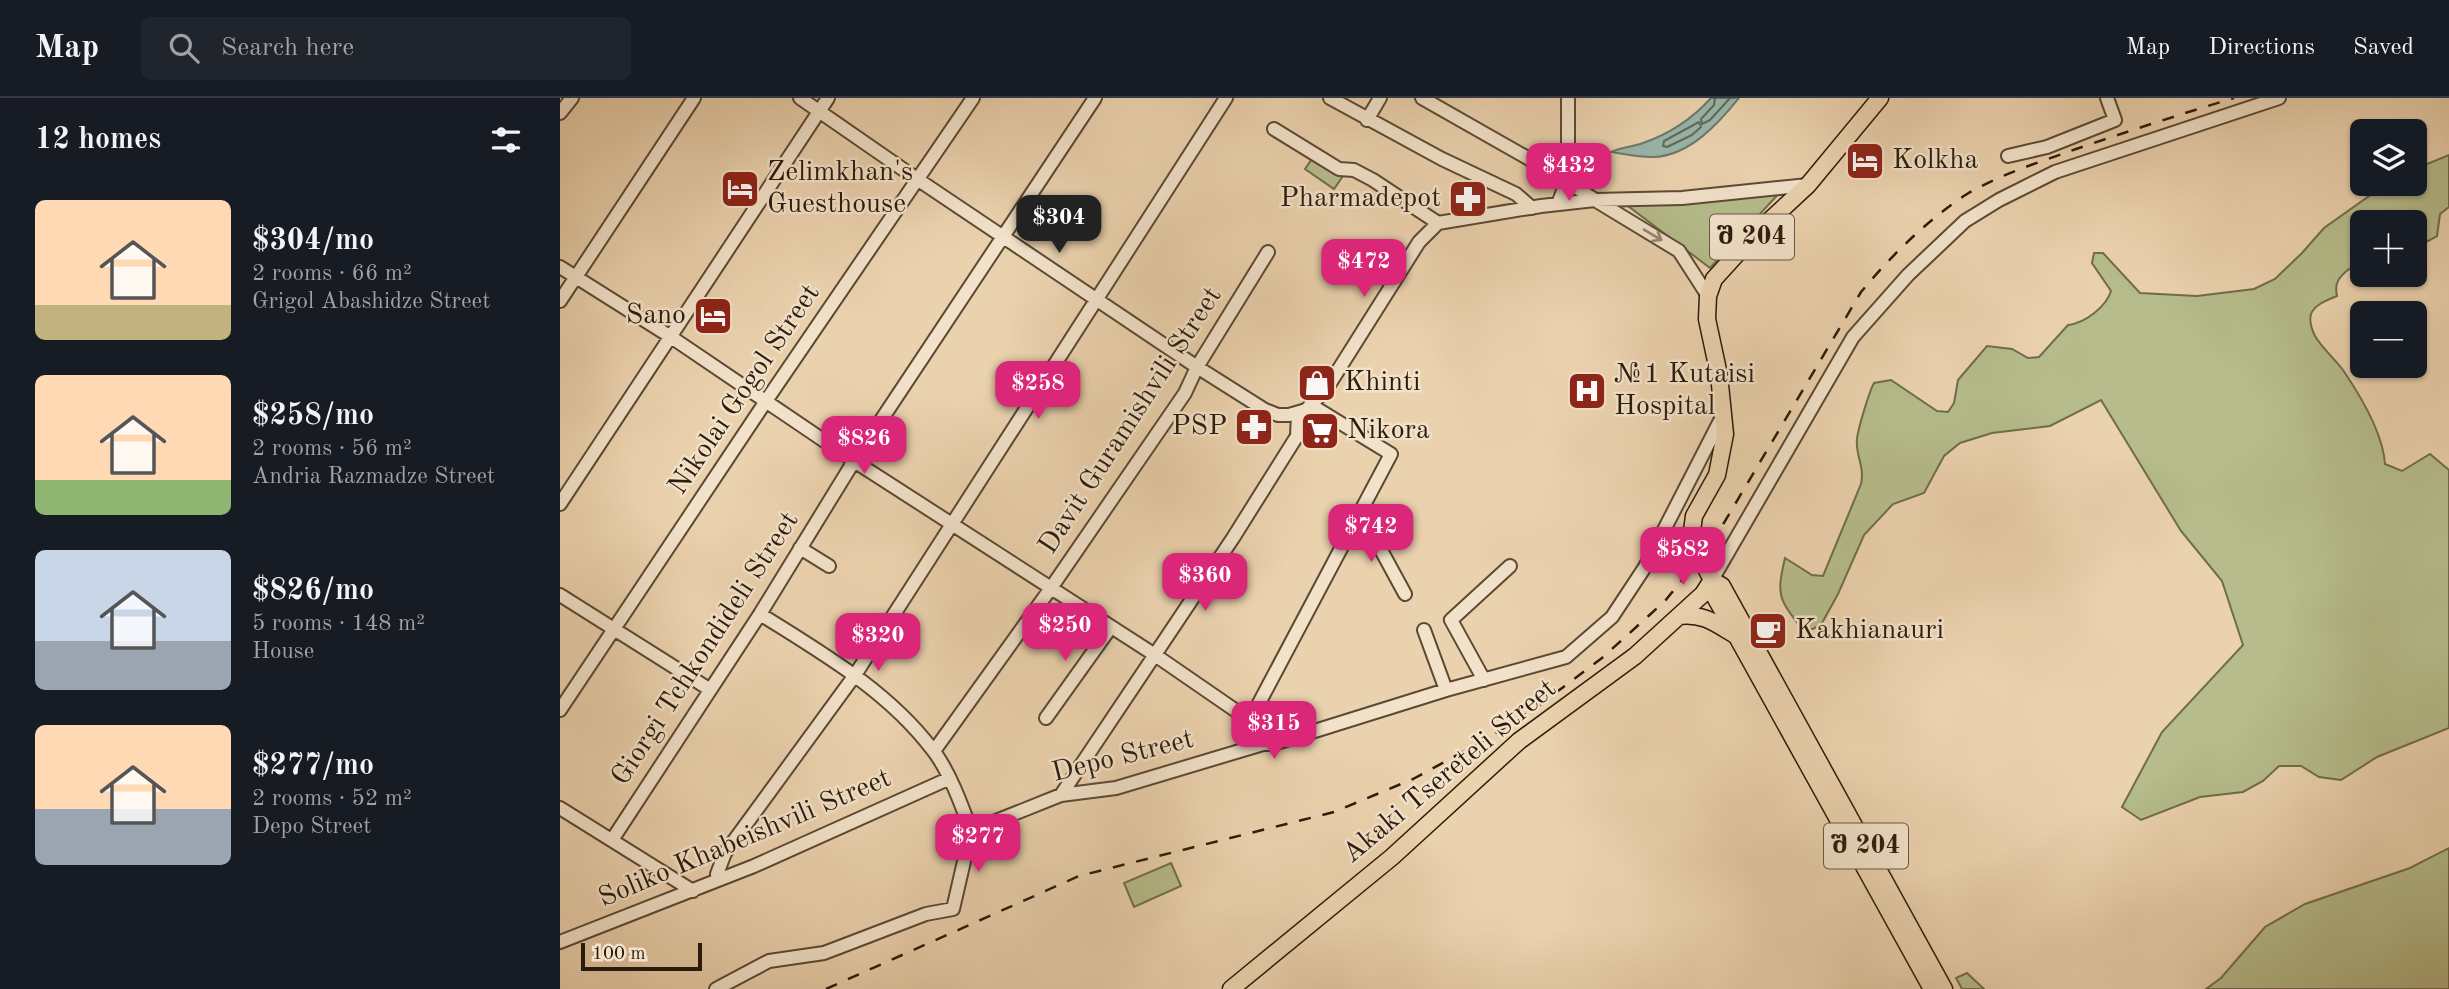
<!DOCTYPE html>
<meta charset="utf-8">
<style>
body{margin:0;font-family:"Old Standard TT","Noto Serif Georgian",serif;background:#20242c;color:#f1f3f6;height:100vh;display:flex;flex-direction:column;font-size:26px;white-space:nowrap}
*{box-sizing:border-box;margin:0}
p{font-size:23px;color:#9ea1a6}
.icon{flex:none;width:38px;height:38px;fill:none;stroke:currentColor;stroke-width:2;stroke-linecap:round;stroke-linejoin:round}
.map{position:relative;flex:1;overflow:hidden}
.details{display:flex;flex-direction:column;background:#171b24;width:560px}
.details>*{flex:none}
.fabs{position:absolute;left:1790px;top:21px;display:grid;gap:14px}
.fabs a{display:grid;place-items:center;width:77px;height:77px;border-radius:10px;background:#171b24;box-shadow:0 2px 5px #0004;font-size:35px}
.scale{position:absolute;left:21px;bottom:18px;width:121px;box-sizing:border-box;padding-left:7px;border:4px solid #2b1b0c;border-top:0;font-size:19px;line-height:24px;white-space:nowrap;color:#2b1b0c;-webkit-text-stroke:5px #f2e2ca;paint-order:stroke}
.price{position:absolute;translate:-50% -60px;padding:0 16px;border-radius:14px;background:#db2777;color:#fff;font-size:23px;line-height:46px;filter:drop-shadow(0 2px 4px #0008)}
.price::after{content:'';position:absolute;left:50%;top:42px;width:21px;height:16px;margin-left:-10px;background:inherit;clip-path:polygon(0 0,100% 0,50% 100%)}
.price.active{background:#222;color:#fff}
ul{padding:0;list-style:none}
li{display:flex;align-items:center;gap:21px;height:175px;padding:0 35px}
li span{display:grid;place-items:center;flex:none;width:196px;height:140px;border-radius:10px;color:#555}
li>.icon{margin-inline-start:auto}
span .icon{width:84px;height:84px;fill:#fffc;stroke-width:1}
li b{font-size:30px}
h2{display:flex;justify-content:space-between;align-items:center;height:84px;padding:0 35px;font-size:30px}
header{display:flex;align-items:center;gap:42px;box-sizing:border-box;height:98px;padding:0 35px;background:#171b24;border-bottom:2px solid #363941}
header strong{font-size:33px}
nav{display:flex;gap:38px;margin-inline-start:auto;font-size:24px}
.search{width:490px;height:63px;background:#20242c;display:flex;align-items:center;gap:18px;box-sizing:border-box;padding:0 24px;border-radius:10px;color:#9ea1a6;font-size:26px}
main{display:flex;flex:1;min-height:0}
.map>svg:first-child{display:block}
.green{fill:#b6bc8b;stroke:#706c4c;stroke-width:2}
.water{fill:#98b7ac;stroke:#6c796c;stroke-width:2}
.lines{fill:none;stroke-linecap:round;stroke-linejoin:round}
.shore{stroke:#62695c;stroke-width:2}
.minor-casing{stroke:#5b4934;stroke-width:16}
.major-casing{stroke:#2b1b0c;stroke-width:19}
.minor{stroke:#f2e2ca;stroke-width:12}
.major{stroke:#ebd2ae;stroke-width:16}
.rail{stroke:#2b1b0c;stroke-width:2.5;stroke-dasharray:12 12;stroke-linecap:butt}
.oneway{stroke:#988874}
.labels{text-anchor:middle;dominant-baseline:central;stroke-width:5;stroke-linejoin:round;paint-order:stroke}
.shield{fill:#f2e2ca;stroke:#675745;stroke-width:2}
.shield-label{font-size:26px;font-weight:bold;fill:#2b1b0c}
.poi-label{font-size:28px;fill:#2b1b0c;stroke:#f2e2ca;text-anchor:start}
.street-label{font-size:28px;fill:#2b1b0c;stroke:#f2e2ca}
</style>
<header>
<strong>Map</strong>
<div class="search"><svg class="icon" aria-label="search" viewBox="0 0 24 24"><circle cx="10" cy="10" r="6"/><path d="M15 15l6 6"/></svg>Search here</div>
<nav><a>Map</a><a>Directions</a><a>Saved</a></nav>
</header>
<main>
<section class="details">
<h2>12 homes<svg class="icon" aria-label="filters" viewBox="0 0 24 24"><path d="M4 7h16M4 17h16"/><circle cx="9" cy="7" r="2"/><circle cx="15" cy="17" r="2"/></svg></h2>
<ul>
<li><span style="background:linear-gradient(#ffd9b3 75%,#c2b280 0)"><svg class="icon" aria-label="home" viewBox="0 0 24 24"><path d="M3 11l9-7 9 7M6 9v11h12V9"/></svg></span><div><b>$304/mo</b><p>2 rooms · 66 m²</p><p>Grigol Abashidze Street</p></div></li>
<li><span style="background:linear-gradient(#ffd9b3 75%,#8fb573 0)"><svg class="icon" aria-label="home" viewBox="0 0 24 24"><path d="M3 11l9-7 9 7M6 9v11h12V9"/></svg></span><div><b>$258/mo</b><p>2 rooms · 56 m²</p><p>Andria Razmadze Street</p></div></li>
<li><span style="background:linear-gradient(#c9d6e8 65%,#9aa5b1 0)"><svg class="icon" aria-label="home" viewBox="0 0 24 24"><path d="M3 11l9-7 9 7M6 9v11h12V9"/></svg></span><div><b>$826/mo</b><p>5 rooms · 148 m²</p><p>House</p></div></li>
<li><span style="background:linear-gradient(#ffd9b3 60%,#9aa5b1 0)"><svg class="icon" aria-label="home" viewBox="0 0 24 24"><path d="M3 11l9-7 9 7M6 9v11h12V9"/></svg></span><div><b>$277/mo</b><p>2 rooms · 52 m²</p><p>Depo Street</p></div></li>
</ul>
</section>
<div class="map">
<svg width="1889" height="891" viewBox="0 0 1889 891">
<rect width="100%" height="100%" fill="#ebd2ae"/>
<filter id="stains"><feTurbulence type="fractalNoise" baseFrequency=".00286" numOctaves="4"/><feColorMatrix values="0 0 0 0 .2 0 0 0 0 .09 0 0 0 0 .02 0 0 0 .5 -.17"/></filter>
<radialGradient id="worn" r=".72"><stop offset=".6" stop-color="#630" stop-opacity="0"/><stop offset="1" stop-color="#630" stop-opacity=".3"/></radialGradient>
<path class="green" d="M1889,57v52l-9,7 -3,22 -9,5 -13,-7v-12h-53v48l-13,-1c-10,8 -15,14 -12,27 -9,4 -22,8 -26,18 -2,7 1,16 4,22 7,12 19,22 28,34 17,25 40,64 42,94l17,7 28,-17 19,16v258l-72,29 -36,23 -22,-3 -18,-11h-22l-16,15 -20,11 -43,5 -59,23 -19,-13 40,-75 81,-87 -21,-64 -41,-50 -80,-131 -51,26 -58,7 -32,10 -16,13 -20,37 -31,11 -29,31 -26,59 -16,29 -9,6h-11c-23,-30 -26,-33 -17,-71l27,17 11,1 38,-92c4,-18 -6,-29 -4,-45 1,-10 12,-47 17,-56l17,-3 46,31 11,1 6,-9 4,-23 29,-34 25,3 16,9 11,-1 29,-32c17,-2 38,-18 43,-34l-19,-28 2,-10h9l37,40 57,3 57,-7 21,-10 27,-26 22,-25 62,-44h29v-15z
M754,58l29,20 -9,13 -29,-20z
M1222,92l-72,78 -82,-62z
M1889,750v141h-243l15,-11 44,-51 40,-23 105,-36z
M611,765l10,23 -47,21 -10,-24z
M1407,875l17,16h-22l-6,-11z"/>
<path class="water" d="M1151,0h28c-20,25 -49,57 -84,59 -13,1 -30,-3 -44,-5 11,-5 21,-5 32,-9 26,-9 49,-24 68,-45z"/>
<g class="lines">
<path class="shore" d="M1155,0l-1,7 -13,14 1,5 8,-4 20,-22
M1139,24l2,5 -9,8 -25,12 -4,-1 1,-5z"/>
<g class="minor-casing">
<path id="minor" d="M240,0l117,81 280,188 68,43 13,5h11l17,-5 21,-22 92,-146 19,-19 103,-17 54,-6 87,-2 126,-13
M770,0l112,61 74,35 16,14
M862,0l109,62 37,18 -10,26
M1008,0v80l9,10 18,12 84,51 29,45
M0,15l12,-15
M807,22l13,-22
M714,31l65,40 15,1 19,10 65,43
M1448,58l39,-9 68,-27 -8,-22
M0,169l111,70 183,124 301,194 90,62 18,27
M0,203l134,-203
M0,406l268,-406
M798,418l10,10 37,68
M240,450l29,18
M1152,482l141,-243 55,-62 57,-54 34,-21 56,-28 224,-74
M0,497l149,94
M200,516c62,39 127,76 172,135 17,21 30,57 39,82
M864,532l22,60
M924,582l-33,-60 59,-54
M0,612l206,-309 207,-303
M685,619l12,-10 134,-253 -80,-49
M486,620l65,-91
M374,653l117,-163 134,-195 12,-26 71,-115
M501,697l172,-257 64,-102 1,-22
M0,710l133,83
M411,733l90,-36 55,-7 147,-44h10l173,-54 120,-33 46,-40 33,-50 78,-152
M52,742l148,-226 94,-153 241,-363
M158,782l-1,-6 8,-21 130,-178 371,-577
M0,844l194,-76 194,-87
M156,891l53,-28 55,-8 102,-39 27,-5 18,-78"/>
</g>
<g class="major-casing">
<path id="major" d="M1152,482l-21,-41 3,-23 23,-41 8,-41 -6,-59 -12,-56 1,-23 6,-17 41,-45 53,-49 72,-87
M1152,482l10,6 222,403
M1152,482l-2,8 222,401
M1119,518c25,-3 37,8 58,20
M671,891l161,-132 127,-116 116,-85 68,-62 9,-14"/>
</g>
<use href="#minor" class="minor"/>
<use href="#major" class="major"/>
<path class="rail" d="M266,891l253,-113 255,-64 79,-33 72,-39 53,-34 64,-48 63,-57 47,-58 149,-251c30,-36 66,-72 106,-98 34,-20 73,-32 109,-45 53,-18 105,-35 158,-51"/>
</g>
<defs><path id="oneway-shaft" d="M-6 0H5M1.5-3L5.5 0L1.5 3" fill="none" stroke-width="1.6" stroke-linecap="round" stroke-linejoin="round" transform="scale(1.75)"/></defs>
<use class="oneway" href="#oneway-shaft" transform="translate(1093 137) rotate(31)"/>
<defs>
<g id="hotel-square" transform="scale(2.0125)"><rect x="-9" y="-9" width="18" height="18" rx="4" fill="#8f2418" stroke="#f2e2ca"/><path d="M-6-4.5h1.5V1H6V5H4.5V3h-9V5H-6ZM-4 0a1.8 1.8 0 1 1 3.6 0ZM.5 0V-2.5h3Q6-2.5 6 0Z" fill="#fff"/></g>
<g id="pharmacy-square" transform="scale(2.0125)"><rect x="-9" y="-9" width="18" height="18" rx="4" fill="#8f2418" stroke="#f2e2ca"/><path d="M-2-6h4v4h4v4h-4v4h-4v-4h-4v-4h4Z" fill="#fff"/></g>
<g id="shop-square" transform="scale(2.0125)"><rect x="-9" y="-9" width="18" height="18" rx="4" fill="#8f2418" stroke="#f2e2ca"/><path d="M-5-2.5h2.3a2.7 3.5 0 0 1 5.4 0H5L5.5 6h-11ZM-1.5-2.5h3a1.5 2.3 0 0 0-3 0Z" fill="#fff"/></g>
<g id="hospital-square" transform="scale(2.0125)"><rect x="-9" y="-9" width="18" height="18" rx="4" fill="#8f2418" stroke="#f2e2ca"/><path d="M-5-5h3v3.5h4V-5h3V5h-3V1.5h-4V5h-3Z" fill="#fff"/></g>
<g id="supermarket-square" transform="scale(2.0125)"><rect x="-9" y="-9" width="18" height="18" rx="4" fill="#8f2418" stroke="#f2e2ca"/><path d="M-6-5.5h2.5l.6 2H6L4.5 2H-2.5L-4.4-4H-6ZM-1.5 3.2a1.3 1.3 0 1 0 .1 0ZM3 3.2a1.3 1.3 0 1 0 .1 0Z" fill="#fff"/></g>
<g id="cafe-square" transform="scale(2.0125)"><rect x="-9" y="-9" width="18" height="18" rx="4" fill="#8f2418" stroke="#f2e2ca"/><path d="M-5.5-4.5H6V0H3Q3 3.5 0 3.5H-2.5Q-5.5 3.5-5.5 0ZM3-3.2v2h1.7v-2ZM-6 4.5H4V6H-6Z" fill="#fff"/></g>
</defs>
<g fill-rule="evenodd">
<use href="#hotel-square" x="1305" y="63"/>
<use href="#hotel-square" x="180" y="91"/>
<use href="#pharmacy-square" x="908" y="101"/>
<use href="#hotel-square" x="153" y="218"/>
<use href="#shop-square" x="757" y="285"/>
<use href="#hospital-square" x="1027" y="293"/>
<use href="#pharmacy-square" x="694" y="329"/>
<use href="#supermarket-square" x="760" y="333"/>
<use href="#cafe-square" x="1208" y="533"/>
</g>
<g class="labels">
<g class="shield">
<rect x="1150" y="116.5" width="84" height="45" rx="5"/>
<rect x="1264" y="725.5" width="84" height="45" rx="5"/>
</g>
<g class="shield-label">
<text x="1192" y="139">შ 204</text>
<text x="1306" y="748">შ 204</text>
</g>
<g class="poi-label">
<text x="1332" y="63">Kolkha</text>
<text x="207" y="75">Zelimkhan's<tspan x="207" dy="32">Guesthouse</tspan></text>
<text x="881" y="101" text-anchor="end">Pharmadepot</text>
<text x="126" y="218" text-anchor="end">Sano</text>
<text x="1054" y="277">№1 Kutaisi<tspan x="1054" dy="32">Hospital</tspan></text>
<text x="784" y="285">Khinti</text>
<text x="667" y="329" text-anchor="end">PSP</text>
<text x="787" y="333">Nikora</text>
<text x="1235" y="533">Kakhianauri</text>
</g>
<g class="street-label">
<text transform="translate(185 292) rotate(-56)">Nikolai Gogol Street</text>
<text transform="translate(571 323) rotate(-57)">Davit Guramishvili Street</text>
<text transform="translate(146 551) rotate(-57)">Giorgi Tchkondideli Street</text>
<text transform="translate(563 659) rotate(-14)">Depo Street</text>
<text transform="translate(890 674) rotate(-40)">Akaki Tsereteli Street</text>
<text transform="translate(185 741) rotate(-23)">Soliko Khabeishvili Street</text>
</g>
</g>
<rect width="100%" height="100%" filter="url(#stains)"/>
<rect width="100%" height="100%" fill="url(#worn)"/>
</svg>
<div class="fabs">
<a><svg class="icon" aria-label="layers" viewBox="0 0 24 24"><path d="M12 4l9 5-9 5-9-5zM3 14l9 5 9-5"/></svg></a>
<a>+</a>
<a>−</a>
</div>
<div class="scale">100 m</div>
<b class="price" style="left:1009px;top:105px">$432</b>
<b class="price active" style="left:499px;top:157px">$304</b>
<b class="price" style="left:804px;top:201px">$472</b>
<b class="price" style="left:478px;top:323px">$258</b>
<b class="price" style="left:304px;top:378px">$826</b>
<b class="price" style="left:811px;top:466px">$742</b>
<b class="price" style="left:1123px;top:489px">$582</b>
<b class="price" style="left:645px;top:515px">$360</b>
<b class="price" style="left:505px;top:565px">$250</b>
<b class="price" style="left:318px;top:575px">$320</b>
<b class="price" style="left:714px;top:663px">$315</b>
<b class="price" style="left:418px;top:776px">$277</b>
</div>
</main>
